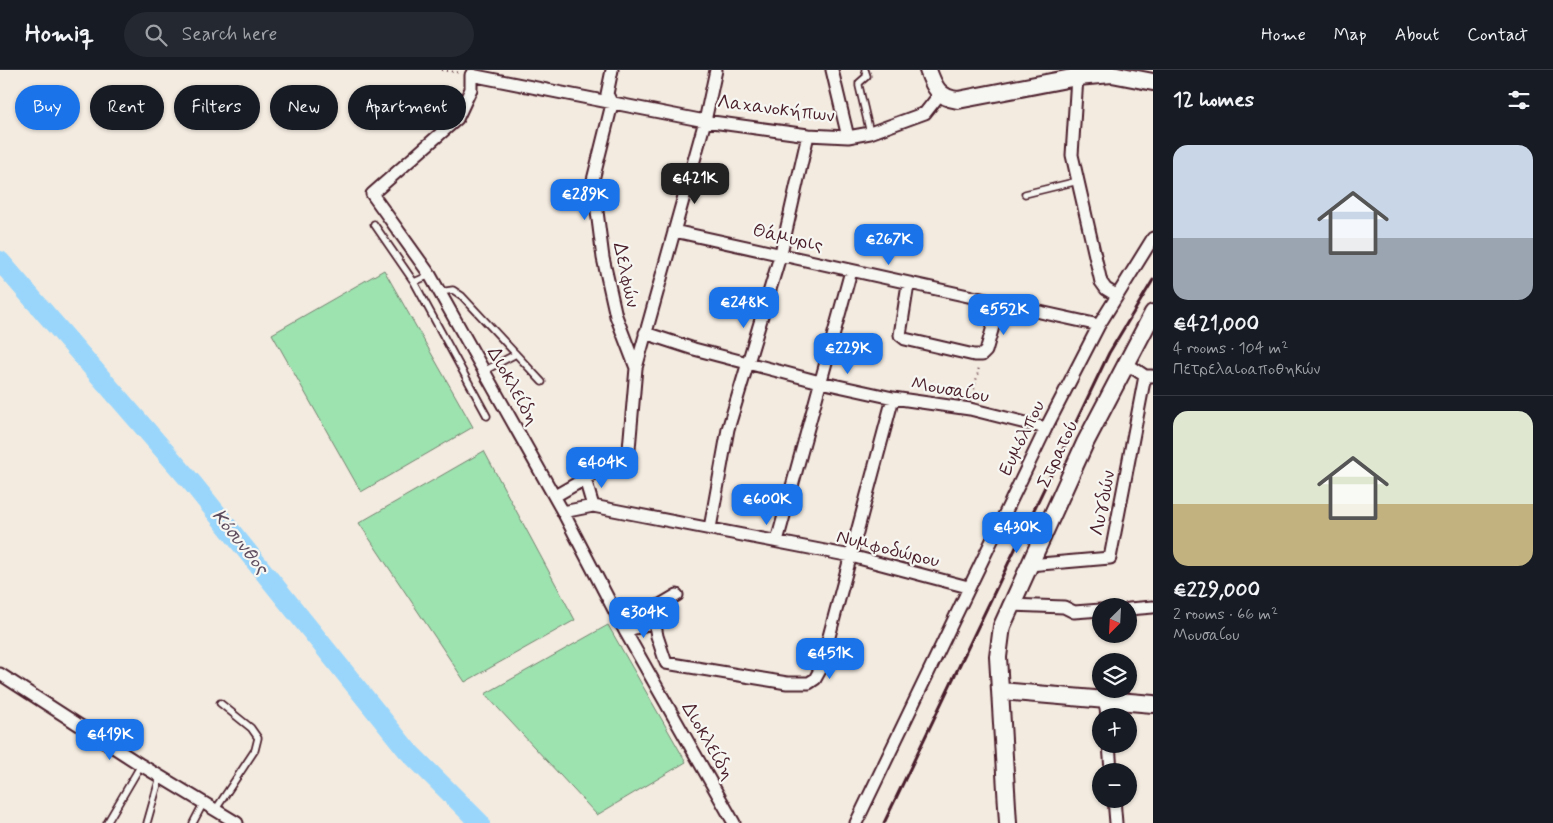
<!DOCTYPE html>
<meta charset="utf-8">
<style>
body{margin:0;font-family:Mynerve,sans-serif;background:#242831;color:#f1f3f6;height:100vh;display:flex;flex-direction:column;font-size:19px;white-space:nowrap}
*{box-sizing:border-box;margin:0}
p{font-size:16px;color:#9ea1a6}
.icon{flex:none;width:28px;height:28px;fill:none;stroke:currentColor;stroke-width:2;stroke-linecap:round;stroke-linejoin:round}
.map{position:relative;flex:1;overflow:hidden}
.drawer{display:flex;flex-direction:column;background:#171b24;width:400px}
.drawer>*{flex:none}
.top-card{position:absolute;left:15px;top:15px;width:475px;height:45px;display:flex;gap:10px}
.needle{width:32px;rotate:204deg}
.tools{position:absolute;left:1092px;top:528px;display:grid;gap:10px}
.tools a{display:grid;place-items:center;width:45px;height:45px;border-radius:50%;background:#171b24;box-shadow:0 1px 4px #0004;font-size:25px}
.price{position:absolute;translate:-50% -42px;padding:0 11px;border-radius:10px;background:#1a73e8;color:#fff;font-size:16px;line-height:32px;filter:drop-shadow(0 1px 2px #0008)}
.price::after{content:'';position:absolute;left:50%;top:30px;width:15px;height:11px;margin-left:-8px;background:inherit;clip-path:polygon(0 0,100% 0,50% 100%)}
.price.on{background:#222;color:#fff}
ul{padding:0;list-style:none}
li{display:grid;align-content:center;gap:10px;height:265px;padding:0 20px}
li+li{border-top:1px solid #363941}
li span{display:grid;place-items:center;height:155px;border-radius:15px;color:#555}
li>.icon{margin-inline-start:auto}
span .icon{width:90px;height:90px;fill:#fffc;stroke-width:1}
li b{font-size:21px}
h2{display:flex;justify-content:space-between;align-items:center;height:60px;padding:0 20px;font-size:21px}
.pill{padding:0 18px;border-radius:22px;background:#171b24;box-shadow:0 1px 4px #0004;font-size:18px;line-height:45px}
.pill.on{background:#1a73e8;color:#fff}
header{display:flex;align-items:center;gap:30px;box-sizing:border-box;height:70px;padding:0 25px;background:#171b24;border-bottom:1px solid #363941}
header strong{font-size:24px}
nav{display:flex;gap:28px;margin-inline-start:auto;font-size:18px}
.search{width:350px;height:45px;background:#242831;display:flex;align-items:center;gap:12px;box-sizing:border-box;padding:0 18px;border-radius:28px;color:#9ea1a6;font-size:19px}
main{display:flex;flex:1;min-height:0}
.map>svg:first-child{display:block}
.green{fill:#9de3b0;stroke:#74816e}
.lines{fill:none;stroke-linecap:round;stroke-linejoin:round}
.river{stroke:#9ad6fb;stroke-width:20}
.lane-casing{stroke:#4a1f2b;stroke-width:9}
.street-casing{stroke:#4a1f2b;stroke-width:15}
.secondary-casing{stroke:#4a1f2b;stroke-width:20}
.path{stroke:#4a1f2b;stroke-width:2;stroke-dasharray:1 4;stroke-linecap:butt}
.lane{stroke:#f6f6f2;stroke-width:5.5}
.street{stroke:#f6f6f2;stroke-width:11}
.secondary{stroke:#f6f6f2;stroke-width:16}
.rail{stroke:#4a1f2b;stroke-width:3}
.labels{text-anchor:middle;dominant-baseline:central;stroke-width:4.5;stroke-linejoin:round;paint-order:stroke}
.street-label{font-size:19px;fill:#4a1f2b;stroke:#f6f6f2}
.water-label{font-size:20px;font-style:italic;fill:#5e4d5f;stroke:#f6f6f2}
</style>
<header>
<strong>Homiq</strong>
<div class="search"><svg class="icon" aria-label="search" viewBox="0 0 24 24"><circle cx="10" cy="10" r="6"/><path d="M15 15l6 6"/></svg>Search here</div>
<nav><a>Home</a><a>Map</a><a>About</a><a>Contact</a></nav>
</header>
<main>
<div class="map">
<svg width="1153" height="753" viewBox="0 0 1153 753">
<rect width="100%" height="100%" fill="#f3ebe0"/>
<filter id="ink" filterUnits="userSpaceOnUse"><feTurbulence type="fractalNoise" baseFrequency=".02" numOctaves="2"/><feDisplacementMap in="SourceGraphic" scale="10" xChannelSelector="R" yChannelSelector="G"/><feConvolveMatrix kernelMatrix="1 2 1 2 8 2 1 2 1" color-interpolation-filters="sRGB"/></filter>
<g filter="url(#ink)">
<path class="green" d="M384,200l89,157 -112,65 -89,-158z
M484,381l91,169 -110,62 -106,-159z
M608,555l78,137 -89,53 -112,-121z"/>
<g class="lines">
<path class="river" d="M0,191l193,223 214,266 73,73"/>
<g class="lane-casing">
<path id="lane" d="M865,0l2,6 -8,7v3l11,47
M1025,124l53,-13
M374,154l40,58 73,134
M414,212l16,-7
M440,222l13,-2 9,6 80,86
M484,301l32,-17
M216,739l39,-59 3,-12 -7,-10 -31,-25
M107,753l34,-58
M147,753l13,-46
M193,753l11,-21"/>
</g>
<g class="street-casing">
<path id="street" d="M612,0l-5,24 5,10 -19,76 10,78 13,58 20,52
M832,0l16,67
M1075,2l2,5 -5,78 29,127 5,7 10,6
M674,161l425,94
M908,214l-8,51 5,4 69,16h8l4,-4 14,-49
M645,263l49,16 126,33 73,16 77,11 76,19
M1126,293l19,13h7
M585,409l8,27
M555,426l68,-39 6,-8 7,-81 69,-247 11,-51
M563,442l30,-6 258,50 117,31
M710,458l18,-99 53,-176 27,-118
M777,471l74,-270
M1029,495l81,-7 35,-182
M677,525l-17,10 -7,9 4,22 9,27 121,20h22l6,-4 5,-9 73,-272
M1009,535l55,2 10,5 27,-2
M1129,539l24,-2
M625,561l29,-9
M0,604l141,91 96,58
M1105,631l2,15
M1109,674l2,27
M1114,729l2,24
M734,753l-109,-192 -62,-119 -133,-237 -58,-81 85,-75 14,-30v-14l234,46 103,14 40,2 22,-4 55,-20 15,-19
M856,753l190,-395 53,-103 54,-87"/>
</g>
<g class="secondary-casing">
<path id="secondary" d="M928,0c6,17 11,28 30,30l119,-23 35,-3 41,8
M1001,621l152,13
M1008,753l-10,-166 4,-31 83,-183 68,-130"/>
</g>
<path class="path" d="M442,0l19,3
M972,329l7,-32"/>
<use href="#lane" class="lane"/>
<use href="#street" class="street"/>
<use href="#secondary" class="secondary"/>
<path class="rail" d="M884,753l225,-470 44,-73"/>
</g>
</g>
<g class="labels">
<g class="street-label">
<text transform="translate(776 39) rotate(7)">Λαχανοκήπων</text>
<text transform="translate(788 168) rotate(13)">Θάμυρις</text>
<text transform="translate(626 205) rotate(78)">Δελφών</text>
<text transform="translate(513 316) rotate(61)">Διοκλείδη</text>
<text transform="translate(950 320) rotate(10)">Μουσαίου</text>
<text transform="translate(1022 368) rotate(-64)">Ευμόλπου</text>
<text transform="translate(1058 384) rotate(-65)">Στρατού</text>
<text transform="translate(1103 433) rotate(-79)">Λυγδών</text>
<text transform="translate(888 479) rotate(14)">Νυμφοδώρου</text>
<text transform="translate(708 671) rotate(60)">Διοκλείδη</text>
</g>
<g class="water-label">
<text transform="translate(240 472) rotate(51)">Κόσυνθος</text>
</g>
</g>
</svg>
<div class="tools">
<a><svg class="needle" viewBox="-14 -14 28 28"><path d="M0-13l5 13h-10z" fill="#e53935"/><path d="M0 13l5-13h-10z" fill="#9ea1a6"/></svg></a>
<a><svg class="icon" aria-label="layers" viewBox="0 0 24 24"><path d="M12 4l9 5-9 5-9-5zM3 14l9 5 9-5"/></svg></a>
<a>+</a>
<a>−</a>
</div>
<b class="price on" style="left:695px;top:135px">€421K</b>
<b class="price" style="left:585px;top:151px">€289K</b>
<b class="price" style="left:889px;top:196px">€267K</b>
<b class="price" style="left:744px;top:259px">€248K</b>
<b class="price" style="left:1004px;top:266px">€552K</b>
<b class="price" style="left:848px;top:305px">€229K</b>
<b class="price" style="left:602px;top:419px">€404K</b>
<b class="price" style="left:767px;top:456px">€600K</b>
<b class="price" style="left:1017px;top:484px">€430K</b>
<b class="price" style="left:644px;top:569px">€304K</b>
<b class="price" style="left:830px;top:610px">€451K</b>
<b class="price" style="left:110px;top:691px">€419K</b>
<div class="top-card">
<a class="pill on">Buy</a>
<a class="pill">Rent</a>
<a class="pill">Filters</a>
<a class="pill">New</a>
<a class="pill">Apartment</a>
</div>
</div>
<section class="drawer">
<h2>12 homes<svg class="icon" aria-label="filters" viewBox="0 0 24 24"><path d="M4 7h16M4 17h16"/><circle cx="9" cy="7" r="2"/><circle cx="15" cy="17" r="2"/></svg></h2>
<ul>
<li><span style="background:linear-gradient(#c9d6e8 60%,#9aa5b1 0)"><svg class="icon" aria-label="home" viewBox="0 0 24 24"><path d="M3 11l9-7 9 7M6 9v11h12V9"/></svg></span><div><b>€421,000</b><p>4 rooms · 104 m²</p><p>Πετρελαιοαποθηκών</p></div></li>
<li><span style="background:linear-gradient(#dfe7d0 60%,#c2b280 0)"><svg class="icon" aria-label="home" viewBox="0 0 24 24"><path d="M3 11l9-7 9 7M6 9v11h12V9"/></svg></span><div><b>€229,000</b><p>2 rooms · 66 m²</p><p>Μουσαίου</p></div></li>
</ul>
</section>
</main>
